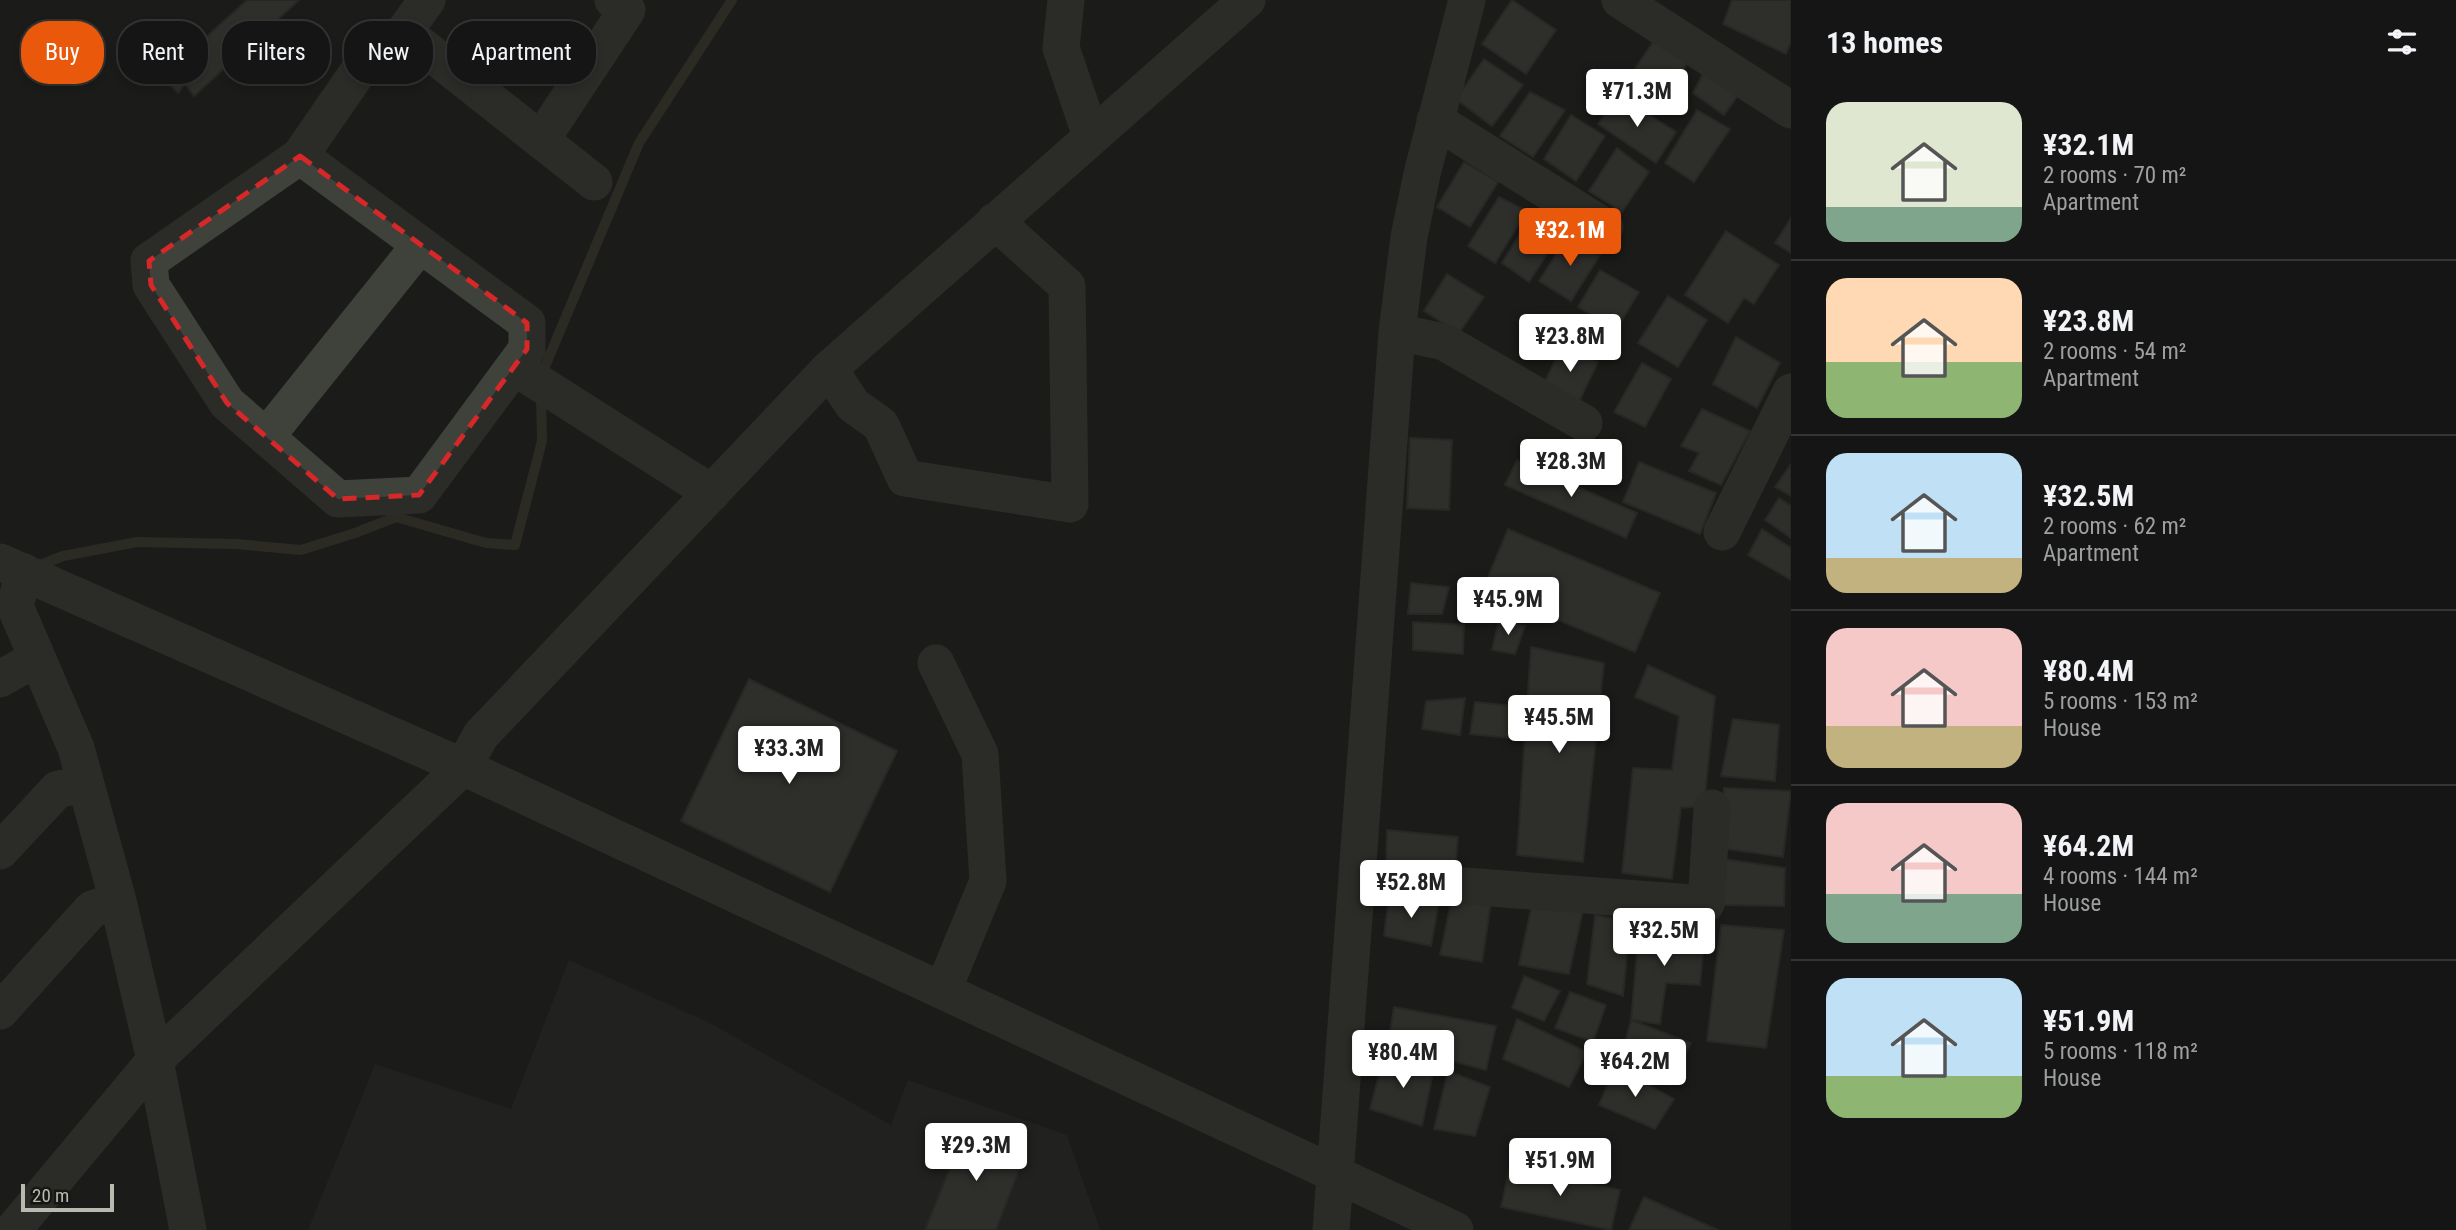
<!DOCTYPE html>
<meta charset="utf-8">
<style>
body{margin:0;font-family:"Roboto Condensed",sans-serif;background:#1d1e1d;color:#f1f3f6;height:100vh;display:flex;flex-direction:column;font-size:26px;white-space:nowrap}
*{box-sizing:border-box;margin:0}
p{font-size:23px;color:#9d9fa0}
.icon{flex:none;width:38px;height:38px;fill:none;stroke:currentColor;stroke-width:2;stroke-linecap:round;stroke-linejoin:round}
.map{position:relative;flex:1;overflow:hidden}
.sheet{display:flex;flex-direction:column;background:#141514;width:665px}
.sheet>*{flex:none}
.banner{position:absolute;left:21px;top:21px;width:665px;height:63px;display:flex;gap:14px}
.scale{position:absolute;left:21px;bottom:18px;width:93px;box-sizing:border-box;padding-left:7px;border:4px solid #b7baae;border-top:0;font-size:19px;line-height:24px;white-space:nowrap;color:#b7baae;-webkit-text-stroke:5px #161715;paint-order:stroke}
.price{position:absolute;translate:-50% -60px;padding:0 16px;border-radius:7px;background:#fff;color:#222;font-size:23px;line-height:46px;filter:drop-shadow(0 2px 4px #0008)}
.price::after{content:'';position:absolute;left:50%;top:42px;width:21px;height:16px;margin-left:-10px;background:inherit;clip-path:polygon(0 0,100% 0,50% 100%)}
.price.on{background:#ea580c;color:#fff}
ul{padding:0;list-style:none}
li{display:flex;align-items:center;gap:21px;height:175px;padding:0 35px}
li+li{border-top:2px solid #333434}
li span{display:grid;place-items:center;flex:none;width:196px;height:140px;border-radius:21px;color:#555}
li>.icon{margin-inline-start:auto}
span .icon{width:84px;height:84px;fill:#fffc;stroke-width:1}
li b{font-size:30px}
h2{display:flex;justify-content:space-between;align-items:center;height:84px;padding:0 35px;font-size:30px}
.pill{padding:0 24px;border-radius:28px;background:#141514;box-shadow:0 4px 10px #0003,0 0 0 2px #333434;font-size:24px;line-height:63px}
.pill.on{background:#ea580c;color:#fff}
main{display:flex;flex:1;min-height:0}
.map>svg:first-child{display:block}
.built{fill:#282926}
.lines{fill:none;stroke-linecap:round;stroke-linejoin:round}
.stream{stroke:#3f3f31;stroke-width:10}
.building{fill:#454642;stroke:#363834;stroke-width:2}
.minor{stroke:#3f413b;stroke-width:37}
.marked{fill:none;stroke:#d62828;stroke-width:5;stroke-dasharray:14 9;stroke-linejoin:round}
</style>
<main>
<div class="map">
<svg width="1791" height="1230" viewBox="0 0 1791 1230">
<rect width="100%" height="100%" fill="#1b1c1a"/>
<path class="built" d="M569,960l141,63 181,102 17,-45 159,55 33,95h-792l67,-166 136,45z"/>
<g class="lines">
<path class="stream" d="M541,376l98,-233 93,-143
M35,567l28,-11 74,-14 99,2 65,6 54,-17 41,-16 90,26 29,2 27,-104 -1,-47"/>
</g>
<path class="building" d="M247,0h52l-105,96 -9,-12 -7,9 -16,-16z
M1512,0l44,30 -30,44 -44,-30z
M1732,0h59v42l-5,12 -63,-30z
M1657,36l35,20 -37,54 -33,-22z
M1484,59l39,26 -31,41 -36,-27z
M1705,70l36,21 -17,24 -31,-22z
M1530,92l35,18 -32,47 -33,-21z
M1619,95l57,37 -20,31 -58,-39z
M1697,110l33,19 -36,53 -29,-19z
M1571,115l34,21 -29,45 -32,-22z
M1617,148l32,24 -27,40 -33,-21z
M1464,162l34,20 -28,45 -33,-20z
M1499,197l28,14 -32,52 -27,-17z
M1531,216l29,18 -31,48 -27,-19z
M1791,218v35l-16,-10z
M1726,231l53,34 -25,39 -10,-6 -16,25 -43,-28z
M1569,234l31,21 -29,46 -32,-20z
M1600,270l39,22 -23,38 -38,-23z
M1447,274l37,23 -25,36 -35,-22z
M1668,296l39,24 -29,47 -40,-24z
M1736,337l44,26 -23,45 -44,-24z
M1562,345l36,17 -19,40 -36,-16z
M1642,363l29,16 -26,48 -31,-15z
M1702,409l48,22 -29,54 -32,-14 10,-18 -18,-7z
M1410,438l42,2 -3,70 -42,-2z
M1517,460l120,53 -11,25 -121,-53z
M1639,462l77,31 -16,41 -77,-32z
M1791,464v32l-16,-9z
M1779,498l12,8v32l-26,-18z
M1508,529l152,64 -25,59 -152,-63z
M1762,529l29,19v32l-43,-25z
M1411,583l38,4 -7,27h-34z
M1499,620l26,6 -10,28 -23,-4z
M1413,622l51,3 -1,29 -50,-4z
M1531,647l73,16 -21,199 -66,-7z
M1648,665l67,31 -11,110 -23,2 -9,71 -50,-6 11,-105 39,2 7,-54 -44,-19z
M749,679l148,72 -67,141 -149,-71z
M1465,698l-5,37 -38,-6 4,-28z
M1475,702l39,4 -3,32 -41,-4z
M1733,719l46,6 -4,56 -54,-5z
M1724,788l67,3 -8,66 -64,-9z
M1387,830l71,7 -3,35 -69,-6z
M1724,859l61,9 -1,38 -65,-1z
M1389,895l50,7 -8,44 -47,-10z
M1451,902h40l-9,60 -42,-7z
M1532,904l51,6 -14,64 -50,-9z
M1595,915l35,7 -7,74 -36,-12z
M1721,925l63,5 -18,118 -59,-7z
M1639,929l66,3 -5,53 -34,-2 -6,41 -29,-4z
M1524,976l36,15 -16,30 -32,-13z
M1570,992l36,13 -13,37 -38,-14z
M1394,1007l102,19 -10,44 -98,-26z
M1517,1019l70,33 -18,35 -66,-28z
M1631,1020l60,23 -21,42 -49,-28z
M1384,1055l50,14 -12,57 -52,-17z
M1615,1066l59,33 -19,30 -56,-24z
M1448,1071l42,16 -15,49 -41,-7z
M952,1124l74,28 -30,78h-71l32,-80 -13,-5z
M1510,1166l110,24 -9,40 -110,-23z
M1644,1197l74,33h-89z"/>
<g class="lines">
<path class="minor" d="M1066,0l-5,48 30,88
M1620,0l171,110
M404,32l190,150
M1435,120l170,107
M541,140l86,-130 -14,-10
M300,156l227,167v26l-108,146 -81,4 -111,-96 -76,-118 -2,-24 151,-105 64,-93 40,-31 23,-32
M1397,332l47,10 140,81
M514,367l198,126
M829,369l24,36 28,20 24,53 165,26 -3,-218 -72,-65
M266,437l154,-192
M1722,532l69,-140
M0,562l463,205 992,463
M24,572l-9,34 61,142 42,153 37,159 33,170
M936,663l44,91 8,127 -45,109
M0,679l37,-21
M0,851l58,-62 28,-4
M1357,878l349,26 6,-96
M0,1011l92,-102 26,-8
M13,1230l142,-170 308,-293 18,-32 348,-366 418,-369
M1331,1230l66,-898 12,-95 13,-63 45,-174"/>
</g>
<path d="M0 0H1791V1230H0ZM300,156l227,167v26l-108,146 -81,4 -111,-96 -76,-118 -2,-24z" fill="#1b1c1a" fill-opacity=".55" fill-rule="evenodd"/>
<path class="marked" d="M300,156l227,167v26l-108,146 -81,4 -111,-96 -76,-118 -2,-24z"/>
</svg>
<div class="scale">20 m</div>
<b class="price" style="left:1637px;top:129px">¥71.3M</b>
<b class="price on" style="left:1570px;top:268px">¥32.1M</b>
<b class="price" style="left:1570px;top:374px">¥23.8M</b>
<b class="price" style="left:1571px;top:499px">¥28.3M</b>
<b class="price" style="left:1508px;top:637px">¥45.9M</b>
<b class="price" style="left:1559px;top:755px">¥45.5M</b>
<b class="price" style="left:789px;top:786px">¥33.3M</b>
<b class="price" style="left:1411px;top:920px">¥52.8M</b>
<b class="price" style="left:1664px;top:968px">¥32.5M</b>
<b class="price" style="left:1403px;top:1090px">¥80.4M</b>
<b class="price" style="left:1635px;top:1099px">¥64.2M</b>
<b class="price" style="left:976px;top:1183px">¥29.3M</b>
<b class="price" style="left:1560px;top:1198px">¥51.9M</b>
<div class="banner">
<a class="pill on">Buy</a>
<a class="pill">Rent</a>
<a class="pill">Filters</a>
<a class="pill">New</a>
<a class="pill">Apartment</a>
</div>
</div>
<section class="sheet">
<h2>13 homes<svg class="icon" aria-label="filters" viewBox="0 0 24 24"><path d="M4 7h16M4 17h16"/><circle cx="9" cy="7" r="2"/><circle cx="15" cy="17" r="2"/></svg></h2>
<ul>
<li><span style="background:linear-gradient(#dfe7d0 75%,#7fa58c 0)"><svg class="icon" aria-label="home" viewBox="0 0 24 24"><path d="M3 11l9-7 9 7M6 9v11h12V9"/></svg></span><div><b>¥32.1M</b><p>2 rooms · 70 m²</p><p>Apartment</p></div></li>
<li><span style="background:linear-gradient(#ffd9b3 60%,#8fb573 0)"><svg class="icon" aria-label="home" viewBox="0 0 24 24"><path d="M3 11l9-7 9 7M6 9v11h12V9"/></svg></span><div><b>¥23.8M</b><p>2 rooms · 54 m²</p><p>Apartment</p></div></li>
<li><span style="background:linear-gradient(#bfe0f5 75%,#c2b280 0)"><svg class="icon" aria-label="home" viewBox="0 0 24 24"><path d="M3 11l9-7 9 7M6 9v11h12V9"/></svg></span><div><b>¥32.5M</b><p>2 rooms · 62 m²</p><p>Apartment</p></div></li>
<li><span style="background:linear-gradient(#f6c9c9 70%,#c2b280 0)"><svg class="icon" aria-label="home" viewBox="0 0 24 24"><path d="M3 11l9-7 9 7M6 9v11h12V9"/></svg></span><div><b>¥80.4M</b><p>5 rooms · 153 m²</p><p>House</p></div></li>
<li><span style="background:linear-gradient(#f6c9c9 65%,#7fa58c 0)"><svg class="icon" aria-label="home" viewBox="0 0 24 24"><path d="M3 11l9-7 9 7M6 9v11h12V9"/></svg></span><div><b>¥64.2M</b><p>4 rooms · 144 m²</p><p>House</p></div></li>
<li><span style="background:linear-gradient(#bfe0f5 70%,#8fb573 0)"><svg class="icon" aria-label="home" viewBox="0 0 24 24"><path d="M3 11l9-7 9 7M6 9v11h12V9"/></svg></span><div><b>¥51.9M</b><p>5 rooms · 118 m²</p><p>House</p></div></li>
</ul>
</section>
</main>
